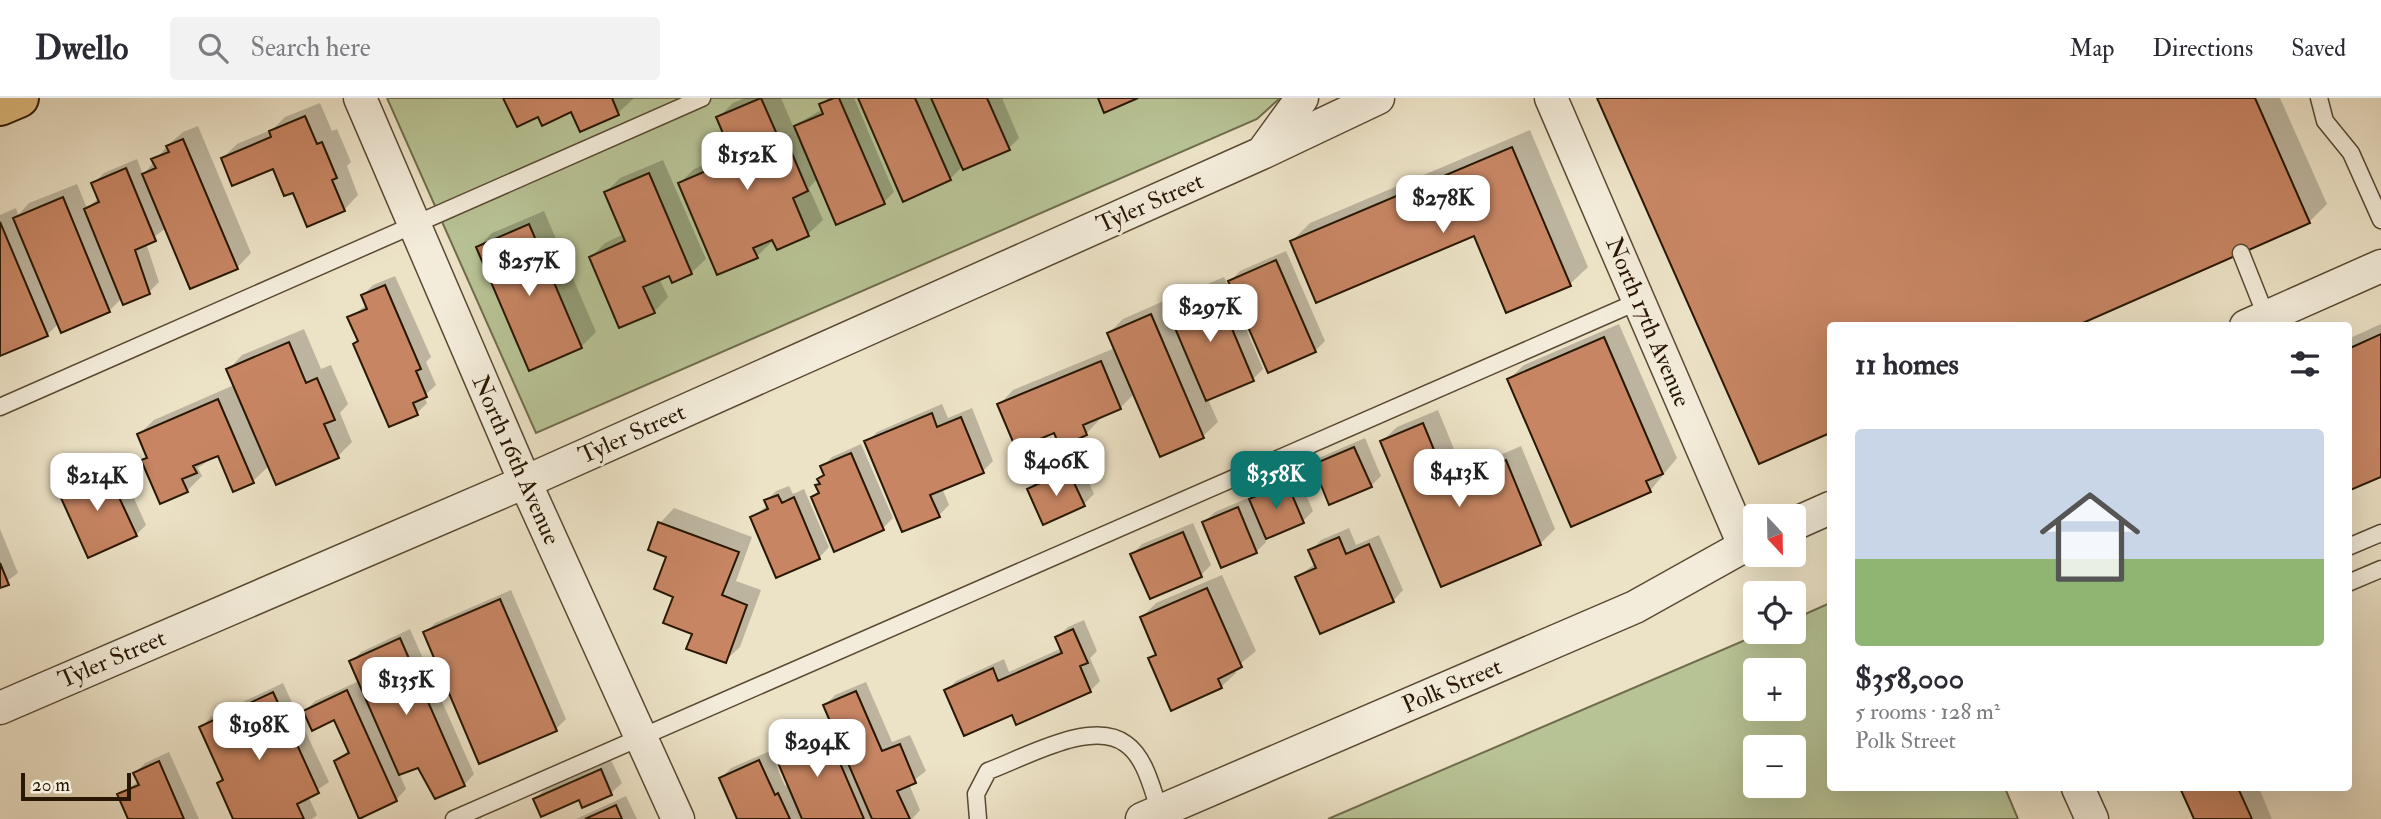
<!DOCTYPE html>
<meta charset="utf-8">
<style>
body{margin:0;font-family:"IM FELL Double Pica",serif;background:#f2f2f3;color:#2b2b33;height:100vh;display:flex;flex-direction:column;font-size:26px;white-space:nowrap}
*{box-sizing:border-box;margin:0}
p{font-size:23px;color:#7c7c81}
.icon{flex:none;width:38px;height:38px;fill:none;stroke:currentColor;stroke-width:2;stroke-linecap:round;stroke-linejoin:round}
.map{position:relative;flex:1;overflow:hidden}
.side{position:absolute;left:1827px;top:224px;width:525px;height:469px;display:flex;flex-direction:column;background:#fff;border-radius:7px;box-shadow:0 7px 28px #0002}
.side>*{flex:none}
.needle{width:46px;rotate:158deg}
.buttons{position:absolute;left:1743px;top:406px;display:grid;gap:14px}
.buttons a{display:grid;place-items:center;width:63px;height:63px;border-radius:7px;background:#fff;box-shadow:0 7px 28px #0002;font-size:35px}
.scale{position:absolute;left:21px;bottom:18px;width:110px;box-sizing:border-box;padding-left:7px;border:4px solid #281702;border-top:0;font-size:19px;line-height:24px;white-space:nowrap;color:#281702;-webkit-text-stroke:5px #f3ecda;paint-order:stroke}
.price{position:absolute;translate:-50% -60px;padding:0 16px;border-radius:14px;background:#fff;color:#222;font-size:23px;line-height:46px;filter:drop-shadow(0 2px 4px #0008)}
.price::after{content:'';position:absolute;left:50%;top:42px;width:21px;height:16px;margin-left:-10px;background:inherit;clip-path:polygon(0 0,100% 0,50% 100%)}
.price.current{background:#0f766e;color:#fff}
ul{padding:0;list-style:none}
li{display:grid;align-content:center;gap:14px;height:371px;padding:0 28px}
li span{display:grid;place-items:center;height:217px;border-radius:7px;color:#555}
li>.icon{margin-inline-start:auto}
span .icon{width:126px;height:126px;fill:#fffc;stroke-width:1}
li b{font-size:30px}
h2{display:flex;justify-content:space-between;align-items:center;height:84px;padding:0 28px;font-size:30px}
header{display:flex;align-items:center;gap:42px;box-sizing:border-box;height:98px;padding:0 35px;background:#fff;border-bottom:2px solid #e1e1e2}
header strong{font-size:33px}
nav{display:flex;gap:38px;margin-inline-start:auto;font-size:24px}
.search{width:490px;height:63px;background:#f2f2f3;display:flex;align-items:center;gap:18px;box-sizing:border-box;padding:0 24px;border-radius:7px;color:#7c7c81;font-size:26px}
.map>svg:first-child{display:block}
.green{fill:#b8c395;stroke:#706d4c;stroke-width:2;fill-rule:evenodd}
.shadow{fill:#0003;fill-rule:evenodd}
.building{fill:#c78563;stroke:#281702;stroke-width:2}
.lines{fill:none;stroke-linecap:round;stroke-linejoin:round}
.service-casing{stroke:#594a33;stroke-width:19}
.minor-casing{stroke:#594a33;stroke-width:35}
.primary-casing{stroke:#281702;stroke-width:42}
.service{stroke:#f3ecda;stroke-width:16}
.minor{stroke:#f3ecda;stroke-width:32}
.primary{stroke:#e6c183;stroke-width:38}
.labels{text-anchor:middle;dominant-baseline:central;stroke-width:6;stroke-linejoin:round;paint-order:stroke}
.street-label{font-size:24px;fill:#281702;stroke:#f3ecda}
</style>
<header>
<strong>Dwello</strong>
<div class="search"><svg class="icon" aria-label="search" viewBox="0 0 24 24"><circle cx="10" cy="10" r="6"/><path d="M15 15l6 6"/></svg>Search here</div>
<nav><a>Map</a><a>Directions</a><a>Saved</a></nav>
</header>
<div class="map">
<svg width="2381" height="721" viewBox="0 0 2381 721">
<rect width="100%" height="100%" fill="#ece2c6"/>
<filter id="stains"><feTurbulence type="fractalNoise" baseFrequency=".00286" numOctaves="4"/><feColorMatrix values="0 0 0 0 .2 0 0 0 0 .09 0 0 0 0 .02 0 0 0 .5 -.17"/></filter>
<radialGradient id="worn" r=".72"><stop offset=".6" stop-color="#630" stop-opacity="0"/><stop offset="1" stop-color="#630" stop-opacity=".3"/></radialGradient>
<path class="green" d="M387,0h893l-23,21 -721,314z
M1830,505v185h175l13,31h-690l436,-187h30v-13zM1755,572h39v39h-39zM1755,649h39v39h-39z"/>
<path class="shadow" d="M505,0h128v1l-15,14 -37,17 -9,-20 -33,5z
M745,0h36l12,28 30,-17 -2,-5 7,-6h26l40,94 -10,10 -66,-24 -9,10 14,32 -15,14 -34,6 -17,16 -77,-73 14,-14 39,-17 -15,-34 15,-15z
M859,0h143l17,40 -10,10 -46,18 -13,13z
M1599,0h681l47,106 -18,18 -479,104v105l-70,30z
M320,5l12,28 5,-2 14,33 -4,4 11,29 -14,15 -50,-20 -20,-23 -51,-9 14,-14 36,-15 12,-12z
M198,28l53,127 -14,15 -71,-40 -20,15 13,39 -10,10 -27,6 -13,13 -50,12 -12,12 -47,19v-139l16,-7 2,7 11,-12 48,-19 10,24 12,-10 -6,-14 11,-11 33,-14 6,16 25,-30 15,-13z
M1530,32l58,137 -18,17 -95,-51 -183,8 18,-18z
M663,62l43,99 -15,14 -21,1 -11,4 9,19 -14,15 -63,-55 14,-14 19,-9 -18,-42 14,-14z
M544,113l52,121 -15,15 -103,-99 14,-15z
M1286,153l39,90 -10,10 -85,-70 10,-10z
M395,178l36,81 -5,5 10,23 -12,11 3,7 -10,10 -57,-73 -10,-22 17,-14 -4,-9 10,-10z
M1224,179l39,92 -10,10 -45,20 10,23 -15,14 -42,18 -26,-61 -15,15 -21,8 1,3 -14,15 -31,-3 -56,-26 14,-15 102,-42 -6,-15 14,-14 43,-19 3,7 9,-10z
M1619,226l58,134 -27,33 -141,-112 15,-14z
M2381,226v151l-33,14v-150z
M304,231l17,40 10,-4 17,39 -8,9 12,29 -14,14 -69,10 -16,15 -19,9 -15,-37 -21,15 4,8 -15,15 -44,-30 5,-5 -9,-22 15,-14 80,-35 -6,-15 14,-15z
M942,306l6,14 24,-10 21,53 -10,10 -41,17 7,17 -10,10 -72,-73 10,-10z
M1438,312l25,61 58,-25 34,83 -15,15 -98,41 -60,-144 15,-14z
M1365,340l16,38 -10,10 -49,-3 -18,7 9,21 -10,10 -39,16 2,5 -10,10 -52,-30 11,-10 33,-14 2,4 12,-12 36,-16 9,-11z
M861,346l32,74 -10,10 -70,-30 7,-7v-12l5,-6 -3,-6 10,-10z
M116,360l30,67 -10,10 -77,-46 10,-10z
M1079,363l15,33 -10,10 -55,-15 10,-10zM1076,367l1,3 -38,18v-4z
M789,388l4,8 11,-5 25,58 -10,11 -67,-41 16,-12 -2,-4 10,-10z
M674,410l78,29 -16,44 25,9 -21,57 -15,14 -31,-28 -18,-38 -16,-72z
M1193,425l18,42 -10,10 -69,-21 10,-10z
M1349,430l7,17 23,-10 24,55 -10,11 -96,-24 19,-14 -5,-12 10,-11z
M0,431l18,44 -18,13z
M1222,477l34,76 -22,18 2,4 -15,14 -71,-28 7,-7 -15,-35 14,-14z
M511,492l55,129 -10,10 -131,-96 10,-10z
M1084,522l13,31 -7,7 10,23 -10,10 -77,22 -67,-22 10,-10 48,-22 5,13 53,-24 -5,-11 11,-10z
M410,531l64,145 -10,11 -45,-19 -20,7 7,16 -10,11 -60,-39 14,-12 -15,-31 -30,-7 10,-10 44,-20 -8,-19 10,-10z
M866,584l26,60 18,-7 16,36 -17,13 11,26 -8,9h-173l-18,-41 10,-10 39,-17 15,35 4,-2 -14,-33 10,-10 47,-20 -7,-16 10,-10z
M283,585l46,99 -21,14 9,19 -5,4h-80l2,-2 -15,-34 5,-5 -23,-51 10,-10z
M169,654l30,67h-70l-10,-24 20,-14 -4,-8 10,-10z
M611,662l11,23 -11,10 -28,13 -3,-8 -45,1 10,-10z
M2182,690h77l13,31h-76z
M626,698l11,23h-61z"/>
<path class="building" d="M503,0h109l7,17 -39,17 -9,-20 -29,14 -4,-9 -21,10z
M761,0l18,41 6,-2 23,54 -15,7 16,38 -32,14 -5,-10 -19,8 5,10 -41,17 -39,-92 56,-24 -18,-42z
M834,0h5l46,106 -49,21 -42,-99 29,-12 -4,-10z
M858,0h57l36,82 -48,22z
M931,0h56l23,52 -47,20z
M1098,0h40l-34,15z
M1597,0h658l55,125 -234,103h-246v107l-71,31z
M305,18l12,28 5,-2 15,36 -5,2 13,31 -38,16 -14,-34 -9,3 -11,-27 -41,17 -11,-28 50,-21 -2,-6z
M183,41l55,130 -48,20 -48,-115 14,-6 -5,-9 18,-7 -3,-6z
M1512,49l59,139 -65,27 -32,-77 -158,67 -26,-62z
M126,70l30,73 -21,9 15,44 -27,11 -39,-96 15,-7 -8,-19z
M649,75l43,101 -20,9 -3,-7 -26,11 12,26 -36,15 -30,-71 36,-16 -21,-49z
M63,99l47,115 -49,21 -48,-115z
M0,124l48,114 -48,20z
M529,126l53,124 -53,23 -53,-124z
M1276,162l40,92 -48,21 -40,-92z
M385,187l36,84 -5,2 11,26 -14,6 5,12 -29,12 -36,-83 5,-3 -11,-24 20,-8 -6,-14z
M1214,188l40,95 -48,20 -40,-94z
M1151,216l53,124 -44,19 -53,-124z
M2381,236v143l-33,14v-142z
M1604,239l59,137 -17,7 5,11 -80,35 -64,-148z
M289,244l17,41 11,-5 18,42 -11,4 15,34 -63,27 -50,-116z
M1101,263l20,48 -38,16 4,10 -27,12 -6,-14 -38,16 -19,-45z
M218,301l36,84 -21,9 -15,-36 -25,10 4,7 -15,6 6,13 -28,12 -19,-44 6,-2 -10,-24z
M932,315l5,14 24,-10 23,56 -54,22 10,22 -38,15 -38,-91z
M1423,325l25,61 58,-24 35,85 -100,42 -61,-146z
M1354,349l18,40 -43,18 -8,-20 -17,8 -9,-21z
M851,355l33,77 -50,22 -23,-55 8,-4 -4,-8 5,-1 -3,-5 7,-4 -4,-9z
M105,369l32,69 -49,22 -31,-69z
M1068,372l17,36 -42,19 -16,-36z
M1287,385l17,40 -38,16 -17,-40z
M778,397l4,8 12,-6 26,62 -44,19 -26,-61 18,-8 -4,-9z
M1238,409l19,46 -36,15 -19,-46z
M658,424l81,30 -17,43 25,10 -21,58 -40,-14 6,-15 -29,-11 10,-26 -19,-8 12,-32 -18,-7z
M1183,434l19,45 -52,22 -20,-45z
M1339,439l7,17 23,-10 25,58 -74,32 -25,-57 21,-9 -8,-18z
M0,465l9,22 -9,3z
M1207,490l35,79 -24,12 4,9 -51,23 -23,-53 8,-3 -16,-38z
M500,501l57,132 -78,33 -56,-132z
M1073,531l15,34 -8,3 11,26 -75,33 -4,-10 -48,21 -20,-46 49,-22 5,13 64,-28 -7,-16z
M400,540l65,148 -30,13 -17,-31 -19,7 -50,-114z
M347,592l50,111 -38,18 -25,-58 15,-8 -15,-33 -22,11 -9,-20z
M856,593l26,60 18,-7 16,39 -19,8 13,28h-38l-49,-114z
M273,594l46,101 -22,11 7,15h-71l-16,-36 6,-3 -24,-53z
M825,630l39,91h-62l-29,-68z
M759,662l16,35 3,-2 12,26h-53l-18,-41z
M159,663l25,58h-56l-11,-25 22,-9 -6,-12z
M601,671l11,26 -30,13 -3,-8 -38,17 -8,-18z
M2180,690h58l14,31h-58z
M616,707l6,14h-37z"/>
<g class="lines">
<g class="service-casing">
<path id="service" d="M2319,0l6,23 26,32 30,67
M2241,155l25,63
M0,309l702,-309
M2348,449l33,-14
M2348,485l33,-14
M454,721l1185,-518
M978,721l-2,-25 12,-23c36,-13 105,-53 138,-27 20,14 26,46 34,67"/>
</g>
<g class="minor-casing">
<path id="minor" d="M360,0l165,384 153,337
M1551,0l193,447
M1265,51l37,-51
M2246,228l135,-60
M1794,426l36,-16
M0,610l525,-226 737,-329 116,-55
M2078,690l14,31
M1142,721l493,-212 120,-67"/>
</g>
<g class="primary-casing">
<path id="primary" d="M0,8l19,-8"/>
</g>
<use href="#service" class="service"/>
<use href="#minor" class="minor"/>
<use href="#primary" class="primary"/>
</g>
<g class="labels">
<g class="street-label">
<text transform="translate(1150 105) rotate(-24)">Tyler Street</text>
<text transform="translate(1648 224) rotate(67)">North 17th Avenue</text>
<text transform="translate(632 336) rotate(-24)">Tyler Street</text>
<text transform="translate(516 362) rotate(66)">North 16th Avenue</text>
<text transform="translate(112 561) rotate(-23)">Tyler Street</text>
<text transform="translate(1452 588) rotate(-23)">Polk Street</text>
</g>
</g>
<rect width="100%" height="100%" filter="url(#stains)"/>
<rect width="100%" height="100%" fill="url(#worn)"/>
</svg>
<div class="buttons">
<a><svg class="needle" viewBox="-14 -14 28 28"><path d="M0-13l5 13h-10z" fill="#e53935"/><path d="M0 13l5-13h-10z" fill="#7c7c81"/></svg></a>
<a><svg class="icon" aria-label="locate" viewBox="0 0 24 24"><circle cx="12" cy="12" r="6"/><path d="M12 2v4M12 18v4M2 12h4M18 12h4"/></svg></a>
<a>+</a>
<a>−</a>
</div>
<div class="scale">20 m</div>
<b class="price" style="left:747px;top:94px">$152K</b>
<b class="price" style="left:1443px;top:137px">$278K</b>
<b class="price" style="left:529px;top:200px">$257K</b>
<b class="price" style="left:1210px;top:246px">$297K</b>
<b class="price" style="left:1056px;top:400px">$406K</b>
<b class="price" style="left:1459px;top:411px">$413K</b>
<b class="price current" style="left:1276px;top:413px">$358K</b>
<b class="price" style="left:97px;top:415px">$214K</b>
<b class="price" style="left:406px;top:619px">$135K</b>
<b class="price" style="left:259px;top:664px">$198K</b>
<b class="price" style="left:817px;top:681px">$294K</b>
<section class="side">
<h2>11 homes<svg class="icon" aria-label="filters" viewBox="0 0 24 24"><path d="M4 7h16M4 17h16"/><circle cx="9" cy="7" r="2"/><circle cx="15" cy="17" r="2"/></svg></h2>
<ul>
<li><span style="background:linear-gradient(#c9d6e8 60%,#8fb573 0)"><svg class="icon" aria-label="home" viewBox="0 0 24 24"><path d="M3 11l9-7 9 7M6 9v11h12V9"/></svg></span><div><b>$358,000</b><p>5 rooms · 128 m²</p><p>Polk Street</p></div></li>
</ul>
</section>
</div>
